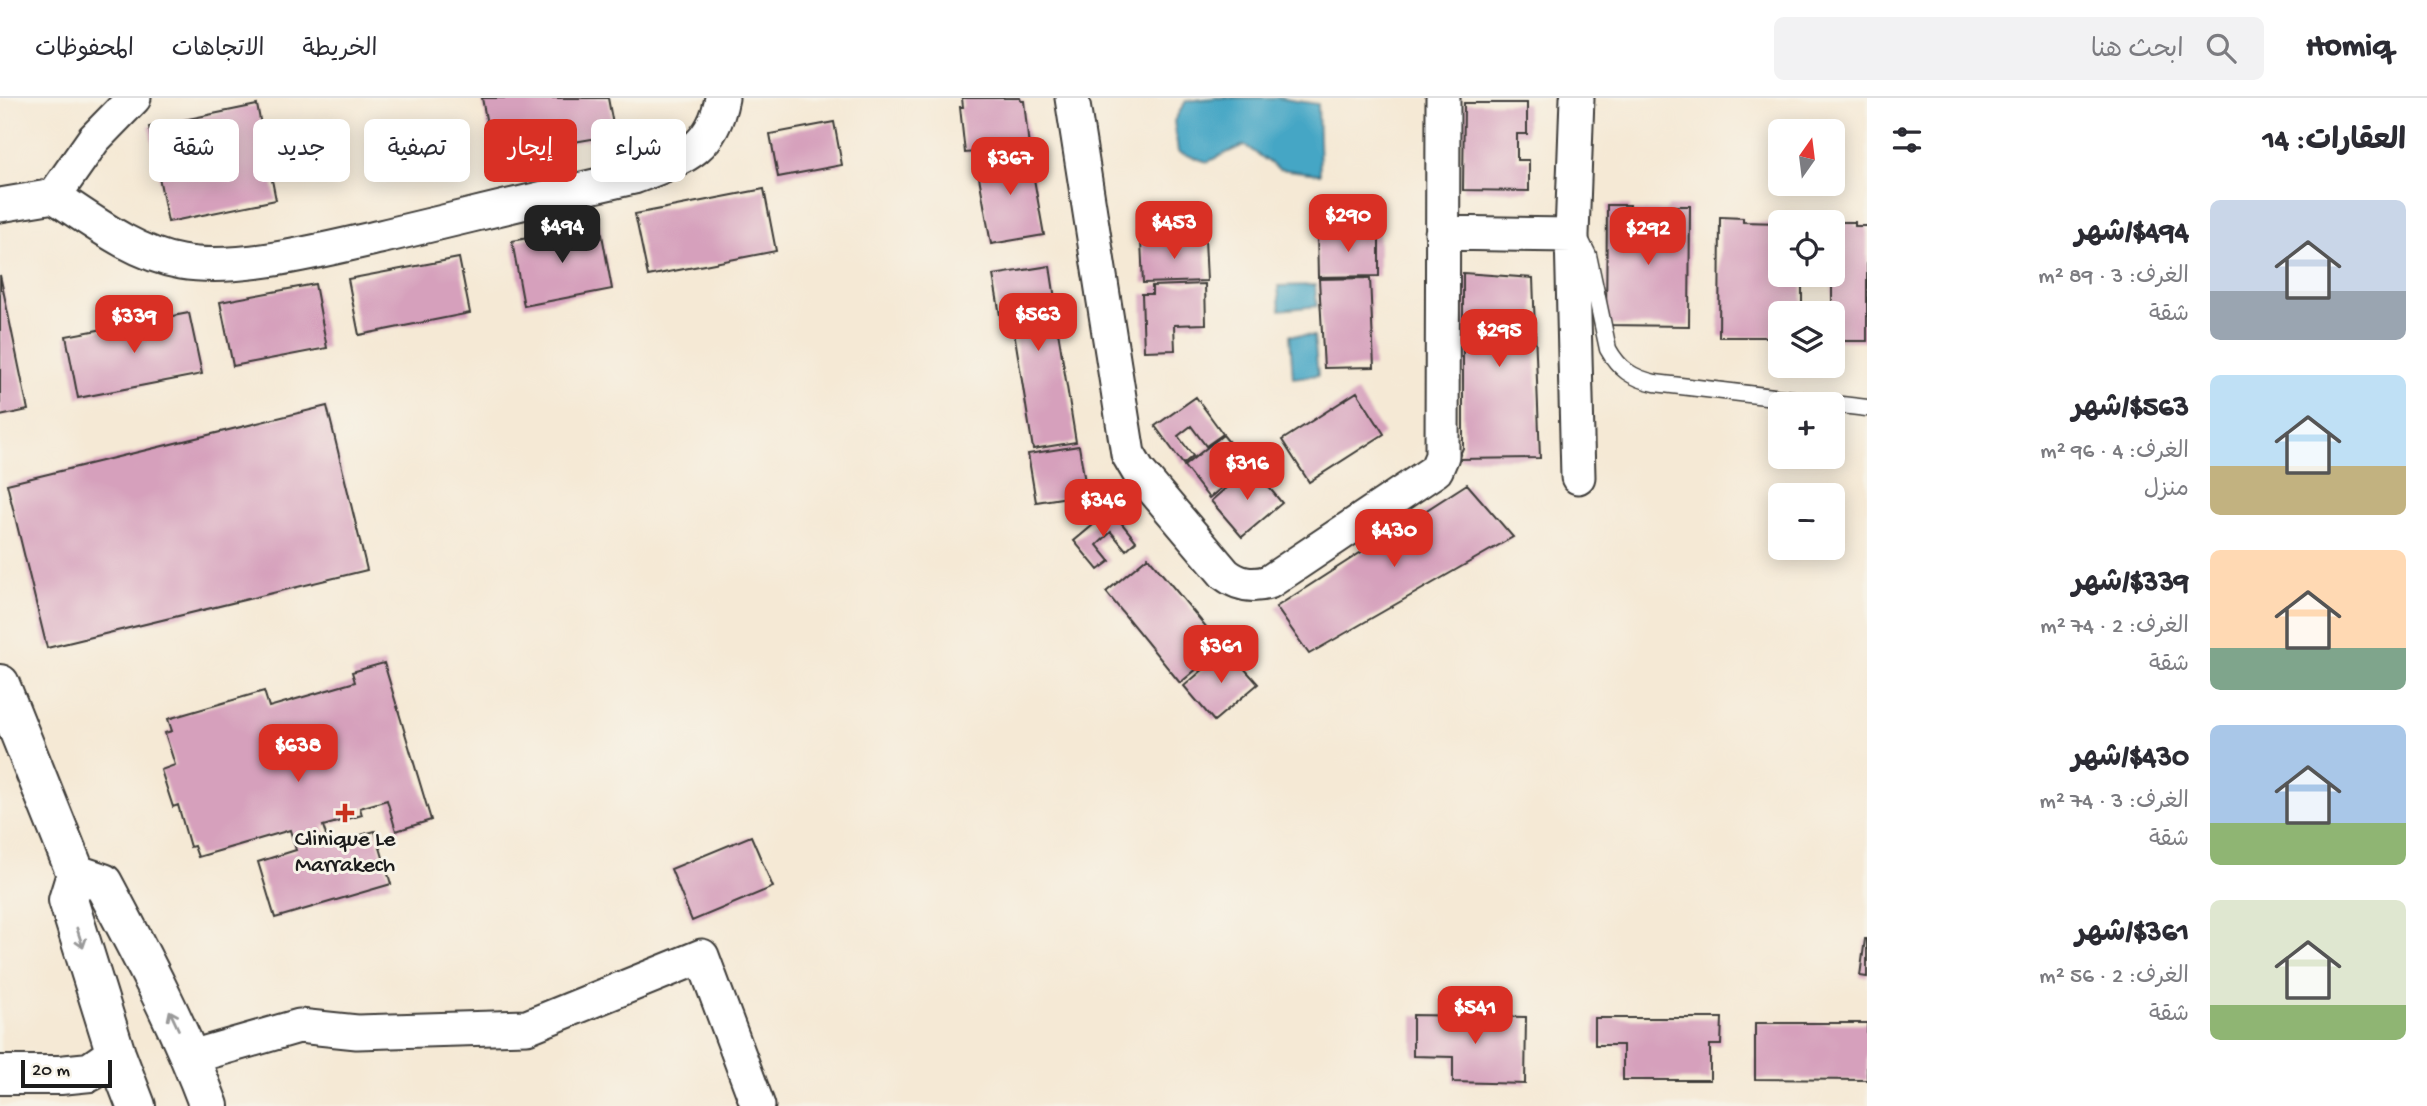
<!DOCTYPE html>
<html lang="ar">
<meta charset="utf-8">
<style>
body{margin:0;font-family:"Gochi Hand","Playpen Sans Arabic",sans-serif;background:#f2f2f3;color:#2b2b33;direction:rtl;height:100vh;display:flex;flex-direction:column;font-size:26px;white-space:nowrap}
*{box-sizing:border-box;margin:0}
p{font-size:23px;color:#7c7c81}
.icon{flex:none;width:38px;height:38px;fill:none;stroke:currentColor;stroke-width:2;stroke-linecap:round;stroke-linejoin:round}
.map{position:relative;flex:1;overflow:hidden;direction:ltr}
.sheet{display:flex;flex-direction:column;background:#fff;width:560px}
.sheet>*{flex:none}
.top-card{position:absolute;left:21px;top:21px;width:665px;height:63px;direction:rtl;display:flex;gap:14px}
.needle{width:46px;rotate:14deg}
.buttons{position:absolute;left:1768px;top:21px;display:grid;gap:14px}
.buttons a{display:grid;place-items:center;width:77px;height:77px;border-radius:10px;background:#fff;box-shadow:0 4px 18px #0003;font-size:35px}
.scale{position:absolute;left:21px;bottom:18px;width:91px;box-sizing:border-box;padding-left:7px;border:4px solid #1c1c1c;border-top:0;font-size:19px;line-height:24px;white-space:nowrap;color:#1c1c1c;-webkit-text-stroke:5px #f7f3e8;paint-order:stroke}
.price{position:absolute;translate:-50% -60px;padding:0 16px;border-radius:14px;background:#d93025;color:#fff;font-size:23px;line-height:46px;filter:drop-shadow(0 2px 4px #0008)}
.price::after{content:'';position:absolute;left:50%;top:42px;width:21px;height:16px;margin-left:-10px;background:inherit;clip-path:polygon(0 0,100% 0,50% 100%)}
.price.selected{background:#222;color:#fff}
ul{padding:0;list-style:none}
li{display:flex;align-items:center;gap:21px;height:175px;padding:0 21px}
li span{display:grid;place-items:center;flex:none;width:196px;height:140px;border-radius:10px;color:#555}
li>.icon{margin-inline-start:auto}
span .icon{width:84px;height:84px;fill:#fffc;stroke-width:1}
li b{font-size:30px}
h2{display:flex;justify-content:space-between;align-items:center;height:84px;padding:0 21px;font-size:30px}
.tag{padding:0 24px;border-radius:10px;background:#fff;box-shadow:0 4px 18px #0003;font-size:24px;line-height:63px}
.tag.selected{background:#d93025;color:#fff}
header{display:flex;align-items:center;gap:42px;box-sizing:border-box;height:98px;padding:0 35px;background:#fff;border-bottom:2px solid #e1e1e2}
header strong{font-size:33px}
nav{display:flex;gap:38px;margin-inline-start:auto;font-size:24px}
.search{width:490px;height:63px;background:#f2f2f3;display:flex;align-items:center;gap:18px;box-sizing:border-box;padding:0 24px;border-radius:10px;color:#7c7c81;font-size:26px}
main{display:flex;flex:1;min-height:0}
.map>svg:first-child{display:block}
.water{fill:#45a6c5;stroke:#306170;stroke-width:2}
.building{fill:#d6a0bc}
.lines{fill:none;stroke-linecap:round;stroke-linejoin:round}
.lane-casing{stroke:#3d3b38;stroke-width:19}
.street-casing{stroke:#3d3b38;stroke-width:37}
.secondary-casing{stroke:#3d3b38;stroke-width:42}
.lane{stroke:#fff;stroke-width:16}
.street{stroke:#fff;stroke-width:33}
.secondary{stroke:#fff;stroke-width:38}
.oneway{stroke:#999}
.poi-dot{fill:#c8321e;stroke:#f7f3e8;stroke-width:2.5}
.labels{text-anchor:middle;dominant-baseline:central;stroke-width:6;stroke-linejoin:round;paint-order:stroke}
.poi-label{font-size:23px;fill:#1c1c1c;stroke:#f7f3e8}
</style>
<header>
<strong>Homiq</strong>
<div class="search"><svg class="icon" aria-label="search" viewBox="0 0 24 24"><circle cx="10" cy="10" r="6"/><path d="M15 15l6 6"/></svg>ابحث هنا</div>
<nav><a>الخريطة</a><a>الاتجاهات</a><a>المحفوظات</a></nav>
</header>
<main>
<section class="sheet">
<h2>العقارات: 14<svg class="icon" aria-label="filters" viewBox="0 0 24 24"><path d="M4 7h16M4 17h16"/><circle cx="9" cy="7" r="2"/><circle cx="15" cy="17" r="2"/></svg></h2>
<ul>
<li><span style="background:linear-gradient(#c9d6e8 65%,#9aa5b1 0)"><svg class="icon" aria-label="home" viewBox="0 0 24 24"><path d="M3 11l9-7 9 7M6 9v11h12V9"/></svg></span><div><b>$494/شهر</b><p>الغرف: 3 · 89 m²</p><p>شقة</p></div></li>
<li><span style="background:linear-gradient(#bfe0f5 65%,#c2b280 0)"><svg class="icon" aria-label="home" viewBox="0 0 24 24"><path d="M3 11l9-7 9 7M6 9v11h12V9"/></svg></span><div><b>$563/شهر</b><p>الغرف: 4 · 96 m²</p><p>منزل</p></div></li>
<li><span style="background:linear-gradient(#ffd9b3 70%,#7fa58c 0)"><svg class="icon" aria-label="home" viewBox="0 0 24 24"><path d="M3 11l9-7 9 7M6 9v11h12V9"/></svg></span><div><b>$339/شهر</b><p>الغرف: 2 · 74 m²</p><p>شقة</p></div></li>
<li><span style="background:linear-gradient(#a9c7e8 70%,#8fb573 0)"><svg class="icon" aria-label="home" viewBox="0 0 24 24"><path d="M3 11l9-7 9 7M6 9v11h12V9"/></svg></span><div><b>$430/شهر</b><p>الغرف: 3 · 74 m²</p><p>شقة</p></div></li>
<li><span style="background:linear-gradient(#dfe7d0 75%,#8fb573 0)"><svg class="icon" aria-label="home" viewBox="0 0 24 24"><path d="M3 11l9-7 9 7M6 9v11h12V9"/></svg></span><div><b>$361/شهر</b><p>الغرف: 2 · 56 m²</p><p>شقة</p></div></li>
</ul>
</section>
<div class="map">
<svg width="1867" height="1008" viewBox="0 0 1867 1008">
<rect width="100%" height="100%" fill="#f7f3e8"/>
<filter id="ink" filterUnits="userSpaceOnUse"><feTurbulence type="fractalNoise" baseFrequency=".0143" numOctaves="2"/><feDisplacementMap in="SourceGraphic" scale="14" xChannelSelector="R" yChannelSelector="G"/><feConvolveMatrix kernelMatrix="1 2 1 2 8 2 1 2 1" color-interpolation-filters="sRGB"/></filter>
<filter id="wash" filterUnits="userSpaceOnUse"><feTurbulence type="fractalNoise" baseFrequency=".00686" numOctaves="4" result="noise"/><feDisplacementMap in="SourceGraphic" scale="28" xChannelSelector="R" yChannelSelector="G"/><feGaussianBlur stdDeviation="1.57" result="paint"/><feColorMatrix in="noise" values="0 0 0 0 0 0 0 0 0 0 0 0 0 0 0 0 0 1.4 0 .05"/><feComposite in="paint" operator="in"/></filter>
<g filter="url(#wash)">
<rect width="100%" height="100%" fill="#f5e9d5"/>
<path class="water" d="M1216,0h61l41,6 2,70 -41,-5 -35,-24 -37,17 -29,-10 -4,-31 12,-20z
M1315,187l2,21 -37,4 -2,-24z
M1290,237l24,1 4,39 -25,3z"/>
<g id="blocks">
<path class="building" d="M482,0h126l7,37 -122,21z
M962,0h58l1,3h3l5,46 -64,6 -5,-46h3z
M1464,5h63v31h-10v26h12v31l-66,-1z
M257,7l19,95 -108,22 -19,-95z
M834,24l8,43 -64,12 -8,-43z
M1029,53l15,84 -53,9 -15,-84z
M764,91l12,62 -128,25 -13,-62z
M1607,107h23v6l37,-1 1,-4h22l-1,120 -83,-1z
M1720,119l23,1v4l37,1v52h22v38h-22v24h-61z
M1780,120h22v4h-22z
M1832,124h23v4h12v115h-35z
M600,126l12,65 -88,17 -12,-65z
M1379,133v45l-61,1 -1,-45z
M1205,141l2,42 -64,2 -2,-42z
M459,160l11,55 -111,22 -11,-56z
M1050,168l7,46 -2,1 21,129 -43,7 -21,-130 -11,2 -8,-46z
M1463,175l70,5 7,180 -82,1 5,-11z
M0,177l28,135 -28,6z
M1370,180l4,89 -50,1 -5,-89z
M315,186l12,64 -94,18 -13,-64z
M1205,186l1,40 -32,1 1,25 -31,1 -2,-57h10v-8z
M189,215l13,61 -124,24 -12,-62z
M1357,294l27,42 -75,48 -27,-42z
M1196,299l27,37 -17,12 -15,-20 -13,10 15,20 -10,8 -28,-38z
M327,308l40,164 -320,78 -40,-164z
M1223,337l26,31 -40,32 -25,-32z
M1079,348l8,48 -51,8 -8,-48z
M1251,368l31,37 -40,34 -31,-36z
M1467,386l46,53 -204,117 -33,-47z
M1111,412l25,31 -10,9 -15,-18 -14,13 13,16 -12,9 -24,-29z
M1148,459l75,90 -43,36 -74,-91z
M1227,551l31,35 -44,37 -30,-35z
M384,565l47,157 -35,11 -9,-31 -27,8 2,7 -39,11 6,18 46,-13 16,53 -116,34 -17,-56 38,-12 -6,-20 -92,27 -4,-11 -4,1 -12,-42 -5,2 -12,-37 14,-5 -10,-32 7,-2 -4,-12 96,-28 5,16 86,-25 -3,-10z
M751,738l22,51 -81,34 -21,-52z
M1865,841h2v38l-7,-1z
M1413,917l113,2 -1,67 -72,-2v-25l-40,-1z
M1595,920h127l-1,27h-11v35h-87v-35h-28z
M1755,925h112v57l-112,-1z"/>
</g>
</g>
<g filter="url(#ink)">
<use href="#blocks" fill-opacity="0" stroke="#3d3b38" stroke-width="2"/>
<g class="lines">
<g class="lane-casing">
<path id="lane" d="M1582,145l6,12 20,94c11,20 24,29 47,34l212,25"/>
</g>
<g class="street-casing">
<path id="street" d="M1072,0l56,356 10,17 87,103c14,11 27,13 44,8l167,-112 6,-14 1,-358
M1577,0l-5,137 6,242
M54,98l40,-57 40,-41
M0,107l54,-9c38,25 81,58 127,66 59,10 141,-12 199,-25 85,-20 169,-41 254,-60 46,-18 78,-25 88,-79
M1442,135l130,2
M191,959l108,-31 58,6 170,-5 175,-71 56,150"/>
</g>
<g class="secondary-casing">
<path id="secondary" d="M0,586l76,190 -8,26 48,154 20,52
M76,776l27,9c39,73 77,145 106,223
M0,977h60l30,-3 26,-18"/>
</g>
<use href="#lane" class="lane"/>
<use href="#street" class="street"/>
<use href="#secondary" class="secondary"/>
</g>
<defs><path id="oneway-shaft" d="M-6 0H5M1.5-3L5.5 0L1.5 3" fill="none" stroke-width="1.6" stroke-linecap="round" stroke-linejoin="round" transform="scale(1.75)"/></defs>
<g class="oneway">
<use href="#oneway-shaft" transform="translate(80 840) rotate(72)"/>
<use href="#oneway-shaft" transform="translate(174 922) rotate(-115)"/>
</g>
</g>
<path class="poi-dot" d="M341.5 704.5h7v7h7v7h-7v7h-7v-7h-7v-7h7z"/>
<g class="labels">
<g class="poi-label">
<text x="345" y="742">Clinique Le<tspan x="345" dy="26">Marrakech</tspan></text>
</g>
</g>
</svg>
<div class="buttons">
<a><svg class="needle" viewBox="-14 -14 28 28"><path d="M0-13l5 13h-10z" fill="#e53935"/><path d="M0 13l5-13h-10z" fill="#7c7c81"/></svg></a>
<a><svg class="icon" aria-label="locate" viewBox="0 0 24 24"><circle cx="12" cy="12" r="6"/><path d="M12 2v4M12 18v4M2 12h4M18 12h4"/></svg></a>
<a><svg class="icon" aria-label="layers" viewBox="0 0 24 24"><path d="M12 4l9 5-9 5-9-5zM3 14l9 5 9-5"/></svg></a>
<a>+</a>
<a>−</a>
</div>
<div class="scale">20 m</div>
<b class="price" style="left:1010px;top:99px">$367</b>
<b class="price" style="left:1348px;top:156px">$290</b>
<b class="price" style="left:1174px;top:163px">$453</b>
<b class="price selected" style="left:562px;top:167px">$494</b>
<b class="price" style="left:1648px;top:169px">$292</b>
<b class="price" style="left:1038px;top:255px">$563</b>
<b class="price" style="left:134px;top:257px">$339</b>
<b class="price" style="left:1499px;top:271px">$295</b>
<b class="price" style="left:1247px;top:404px">$316</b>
<b class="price" style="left:1103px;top:441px">$346</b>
<b class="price" style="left:1394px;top:471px">$430</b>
<b class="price" style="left:1221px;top:587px">$361</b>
<b class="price" style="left:298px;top:686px">$638</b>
<b class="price" style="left:1475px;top:948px">$541</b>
<div class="top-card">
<a class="tag">شراء</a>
<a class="tag selected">إيجار</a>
<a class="tag">تصفية</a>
<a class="tag">جديد</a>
<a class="tag">شقة</a>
</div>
</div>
</main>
